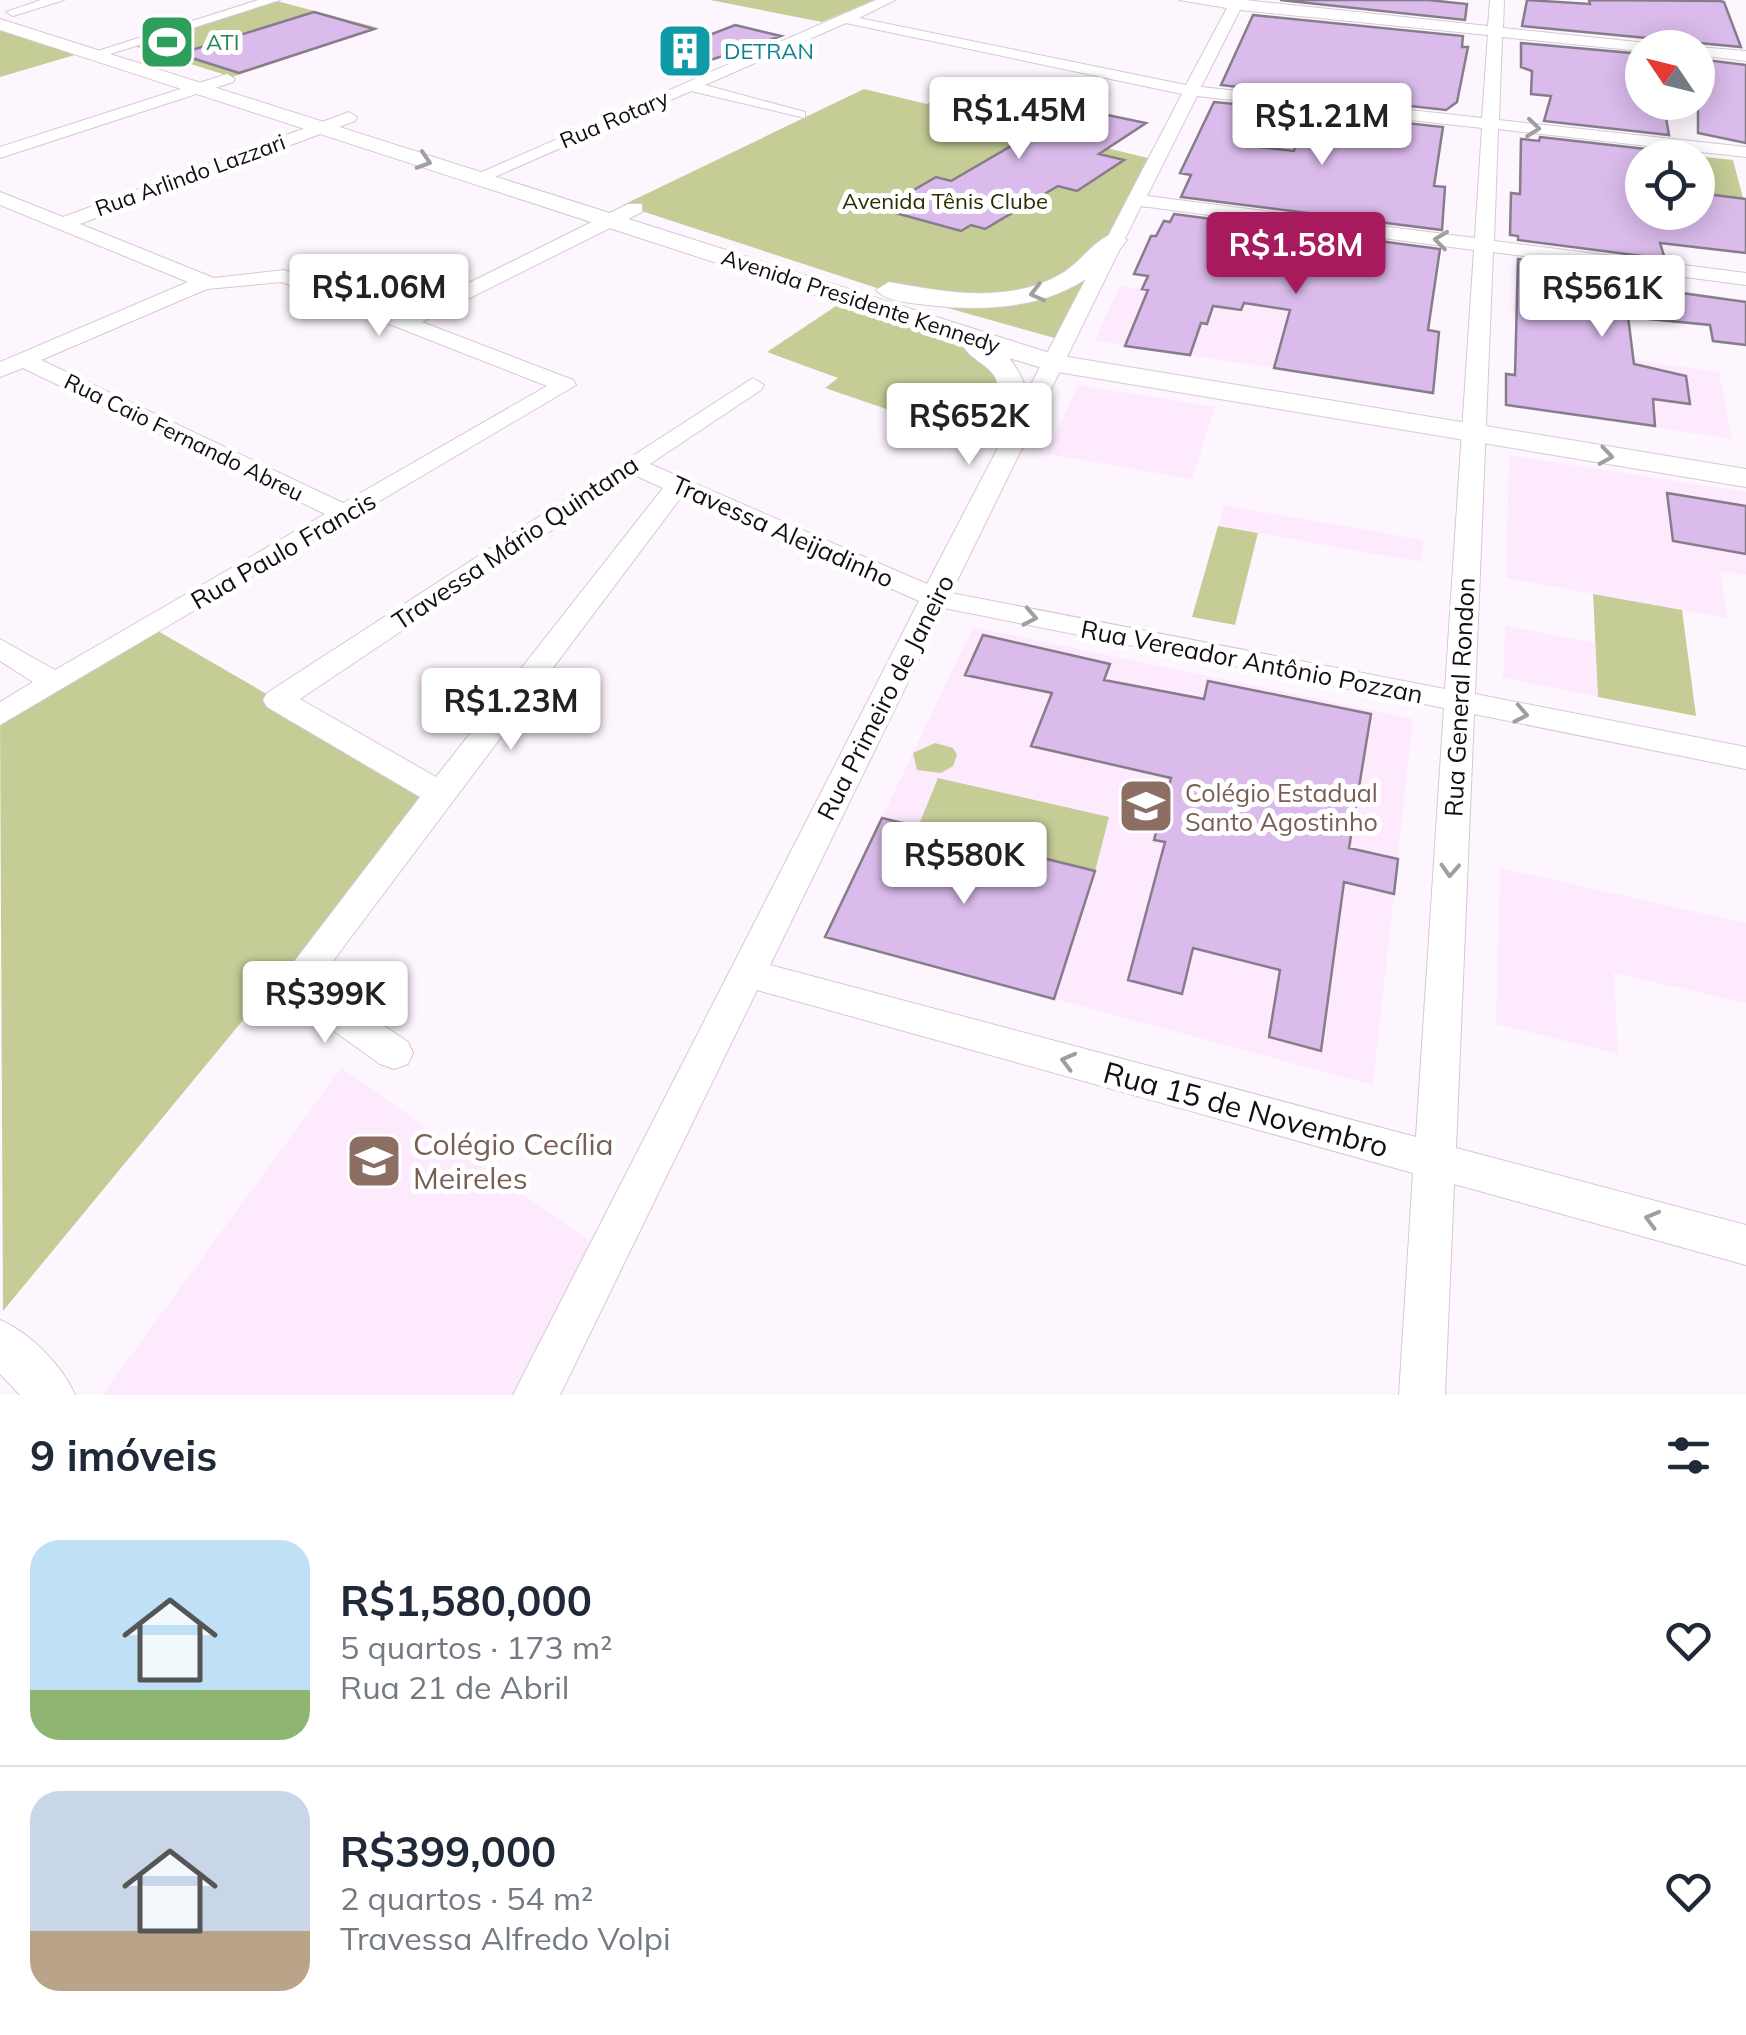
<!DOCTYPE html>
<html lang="pt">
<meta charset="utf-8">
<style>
body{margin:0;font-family:Mulish,sans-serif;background:#f2f2f3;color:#1f2937;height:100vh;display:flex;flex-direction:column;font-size:38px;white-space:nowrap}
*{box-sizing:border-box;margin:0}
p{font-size:32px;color:#747a83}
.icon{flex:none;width:55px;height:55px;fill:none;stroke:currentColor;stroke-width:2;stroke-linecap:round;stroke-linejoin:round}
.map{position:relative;height:1395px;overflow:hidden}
.drawer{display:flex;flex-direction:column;background:#fff;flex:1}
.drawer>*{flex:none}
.needle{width:65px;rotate:305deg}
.fabs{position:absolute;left:1625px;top:30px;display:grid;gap:20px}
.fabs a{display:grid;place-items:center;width:90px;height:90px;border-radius:50%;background:#fff;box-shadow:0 5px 25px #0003;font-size:50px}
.price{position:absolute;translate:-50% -85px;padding:0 22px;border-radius:10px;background:#fff;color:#222;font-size:32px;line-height:65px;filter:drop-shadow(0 2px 5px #0008)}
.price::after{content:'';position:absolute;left:50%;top:60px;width:30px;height:22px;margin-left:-15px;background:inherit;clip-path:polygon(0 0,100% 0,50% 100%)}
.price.on{background:#a71b5e;color:#fff}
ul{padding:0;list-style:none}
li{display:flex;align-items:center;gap:30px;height:250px;padding:0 30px}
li+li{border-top:2px solid #e0e1e3}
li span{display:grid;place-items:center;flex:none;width:280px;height:200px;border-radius:30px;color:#555}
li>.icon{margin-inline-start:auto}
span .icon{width:120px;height:120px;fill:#fffc;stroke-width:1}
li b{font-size:42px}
h2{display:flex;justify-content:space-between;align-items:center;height:120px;padding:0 30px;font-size:42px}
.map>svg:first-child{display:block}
.built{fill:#feeafd}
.green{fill:#c6cc96}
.building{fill:#dabbeb;stroke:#867d8b;stroke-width:2.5}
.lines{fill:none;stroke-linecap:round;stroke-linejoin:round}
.minor-casing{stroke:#d6c8d5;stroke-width:2}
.major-casing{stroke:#d6c8d5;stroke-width:2}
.minor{fill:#fff;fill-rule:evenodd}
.major{fill:#fff;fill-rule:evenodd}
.oneway{stroke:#a09ea0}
.labels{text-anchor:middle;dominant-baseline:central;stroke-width:10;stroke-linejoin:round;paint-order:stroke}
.far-leisure-label{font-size:22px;fill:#27864d;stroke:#fff;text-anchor:start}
.far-culture-label{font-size:22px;fill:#0d838f;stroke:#fff;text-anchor:start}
.far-street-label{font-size:22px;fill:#120d12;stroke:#fff}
.far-park-label{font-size:22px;fill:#2b2d00;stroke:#fff}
.street-label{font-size:25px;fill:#120d12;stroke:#fff}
.education-label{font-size:25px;fill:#785e54;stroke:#fff;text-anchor:start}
.near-street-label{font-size:30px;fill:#120d12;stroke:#fff}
.near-education-label{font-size:30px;fill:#785e54;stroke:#fff;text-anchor:start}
</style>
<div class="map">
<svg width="1746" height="1395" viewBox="0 0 1746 1395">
<rect width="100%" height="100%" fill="#fef6fe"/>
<path class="built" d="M1120,286l187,26 -14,59 -199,-30z
M1576,352l143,20 13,67 -226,-34v-33l71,11z
M1078,385l137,22 -23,72 -146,-25z
M1509,455l237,37v83l-26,-4 7,47 -221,-40z
M1224,505l199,35 -2,22 -203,-36z
M1505,626l90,17 3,54 -95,-19z
M973,627l440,92 -40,366 -548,-148z
M1500,868l246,55v80l-132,-30 4,81 -122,-30z
M341,1068l266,185 -71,142h-434z"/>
<path class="green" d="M273,0l106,28 -147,49 -105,-33z
M710,0h164l-52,22z
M0,24l85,28 -85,25z
M970,82l77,19 -39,23 148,36 -41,80 -51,49 25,-10 -31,60 -178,-50 -257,-84 241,-116 63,15z
M1256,107l50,6 -11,35 -52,-6z
M1677,154l56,6 10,38 -45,-5v-35l-21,-1z
M845,300l52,17 80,34 27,34 -4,63 -175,-60 13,-10 -71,-26z
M1218,526l40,7 -23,92 -43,-8z
M1593,594l89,16 14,106 -98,-19z
M151,627l290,168 -174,222 -14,-9 -250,303 -3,-596z
M935,743l18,5 4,7 -4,11 -12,7 -24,-3 -4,-17z
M938,778l171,39 -14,54 -177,-44z"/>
<path class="building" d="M1280,0h148l39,4 -2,16z
M1527,0l63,4 -1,-4 131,1 4,1 17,45 -219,-21z
M314,12l60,17 -135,44 -60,-19z
M1253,15l210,21 -1,11h6l-11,55 -11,8 -135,-15 2,-6 -48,-5 -3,6 -41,-5z
M735,25l46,11 -79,27 -39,-10z
M1521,43l121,11v48h4l2,8 17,2 4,23 -125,-14 7,-25 -20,-2 1,-23 -11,-4z
M1698,59l48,6v78l-48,-10z
M980,85l118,28 48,10 -47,31 25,6 -47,31 -19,-5 -73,43 -14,-4 -10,6 -80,-22 55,-32 15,4 91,-53 -97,-25z
M1214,102l42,4 -16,39 54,6 12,-39 137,15 -9,59 11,1 -3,43 -261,-33 10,-22 -11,-2z
M1540,137l132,15 1,6h-34l3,54 56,4v-23l48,6v54l-86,-10 5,16 -147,-19v-4l-8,-1 1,-42 9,1 1,-55 18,2z
M1174,214l266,35 -12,81 11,2 -6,61 -159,-25 16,-58 -46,-7 -3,7 -28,-4 -6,18 -6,-1 -11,32 -65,-9 23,-56 -6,-1 6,-13 -14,-2 17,-38h5l8,-15 6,1z
M1518,259l153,20 4,13 71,10v43l-33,-4 -3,-16 -82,-8 6,47 52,12 4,28 -37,-5 2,27 -149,-21v-31l9,1z
M1667,493l79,13v48l-73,-13z
M983,635l127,29 -6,16 100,19 4,-18 163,33 -22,134 49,11 -4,35 -50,-12 -23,169 -52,-14 11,-67 -87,-22 -11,46 -54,-14 37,-138 -11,-2 17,-62 -140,-32 21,-53 -87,-18z
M882,818l213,53 -41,128 -229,-62z"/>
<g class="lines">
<g class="minor-casing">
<path id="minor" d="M41,0h23l-51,16 -7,-4z
M258,0h22l-182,58 -13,-3z
M876,0h19l-36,18 327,67 41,-77 -48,-8h66l243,26 2,-26h14l-1,28 154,16 7,4h-22v3l-140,-14 -3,83 247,27v10l-248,-28 -4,112 252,32v12l-253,-33 -18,442 271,53v22l-272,-55 -18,434 290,77v40l-292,-81 -9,211h-46l14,-222 -656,-183 -197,405h-47l406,-794 -237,-105 -364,485 90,61 5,11 -5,11 -14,5 -14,-5 -98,-70 -5,-10 143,-187 -153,-90 -4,-7 4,-7 486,-315 11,7 -3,5 -111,74 277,120 255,-490 -336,-71 -141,62 100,27v6l-114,-27 -208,91 -6,1 -9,-5zM1240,10l248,25 -6,83 -281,-31zM1197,96l285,32 -7,110 -328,-42zM1141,206l333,44 -29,439 -494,-96zM634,475l29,13 -227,289 -136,-78zM944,608l500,100 -28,429 -646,-172z
M1698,47l48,4v10l-48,-6v-7h-4z
M227,74l8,5 -2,3 -233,76v-11z
M349,112l8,5 -2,4 -275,103 134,54 70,-8 120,45 224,-111h14v8l-220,110 151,58 3,5 -576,340v-23l33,-20 -33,-21v-22l55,31 270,-156 -302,-146 -23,9v-15l188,-80 -188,-77v-13l63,25zM282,282l265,104 -204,117 -302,-143 166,-71z
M0,1320c29,12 63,46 75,75h-55l-20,-21z"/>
</g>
<g class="major-casing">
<path id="major" d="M0,19l1056,336 690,114v18l-694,-116 -43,-13c19,23 31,64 14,91h-22l-4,-6c2,-21 8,-46 -2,-66 -8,-14 -30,-20 -32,-34l-963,-313z
M1115,233l12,7c-48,65 -124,74 -199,65 -16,-2 -41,-3 -52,-15l13,-8c55,10 119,22 170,-7 20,-10 36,-37 56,-42z"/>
</g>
<use href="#minor" class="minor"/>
<use href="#major" class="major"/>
</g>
<defs><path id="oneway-chevron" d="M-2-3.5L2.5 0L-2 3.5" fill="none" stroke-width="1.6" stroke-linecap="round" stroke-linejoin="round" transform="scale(2.5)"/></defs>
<g class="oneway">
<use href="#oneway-chevron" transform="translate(1533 128) rotate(6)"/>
<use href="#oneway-chevron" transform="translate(424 161) rotate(18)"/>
<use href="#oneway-chevron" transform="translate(1441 240) rotate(-173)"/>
<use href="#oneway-chevron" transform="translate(1037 293) rotate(166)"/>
<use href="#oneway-chevron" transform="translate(1606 456) rotate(9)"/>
<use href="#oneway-chevron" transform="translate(1030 617) rotate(11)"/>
<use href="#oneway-chevron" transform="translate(1521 714) rotate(11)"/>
<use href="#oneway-chevron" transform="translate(1450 870) rotate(93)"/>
<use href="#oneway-chevron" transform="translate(1068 1061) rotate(-165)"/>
<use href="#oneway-chevron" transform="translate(1652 1219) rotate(-165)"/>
</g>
<defs>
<g id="stadium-square" transform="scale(2.875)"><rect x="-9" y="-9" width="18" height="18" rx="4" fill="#2e9e5b" stroke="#fff"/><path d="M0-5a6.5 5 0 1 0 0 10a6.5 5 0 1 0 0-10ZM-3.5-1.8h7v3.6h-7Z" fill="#fff"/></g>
<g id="building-square" transform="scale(2.875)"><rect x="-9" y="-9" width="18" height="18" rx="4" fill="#0f9aa8" stroke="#fff"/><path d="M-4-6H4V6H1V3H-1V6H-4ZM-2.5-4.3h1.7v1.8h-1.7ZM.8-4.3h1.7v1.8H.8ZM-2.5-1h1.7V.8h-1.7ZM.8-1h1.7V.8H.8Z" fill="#fff"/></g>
<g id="university-square" transform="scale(2.875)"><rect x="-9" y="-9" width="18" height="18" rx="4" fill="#8d6e63" stroke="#fff"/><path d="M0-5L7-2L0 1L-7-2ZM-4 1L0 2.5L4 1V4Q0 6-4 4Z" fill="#fff"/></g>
<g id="school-square" transform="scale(2.875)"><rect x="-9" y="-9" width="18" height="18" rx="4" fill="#8d6e63" stroke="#fff"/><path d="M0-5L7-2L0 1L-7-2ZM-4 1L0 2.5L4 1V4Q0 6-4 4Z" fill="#fff"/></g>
</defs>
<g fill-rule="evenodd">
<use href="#stadium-square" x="167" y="42"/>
<use href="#building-square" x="685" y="51"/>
<use href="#university-square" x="1146" y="806"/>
<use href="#school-square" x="374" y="1161"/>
</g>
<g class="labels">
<g class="far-leisure-label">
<text x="206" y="42">ATI</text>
</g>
<g class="far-culture-label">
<text x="724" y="51">DETRAN</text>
</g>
<g class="far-street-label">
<text transform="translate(614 119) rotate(-23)">Rua Rotary</text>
<text transform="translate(190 175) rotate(-20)">Rua Arlindo Lazzari</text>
<text transform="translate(861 301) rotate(18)">Avenida Presidente Kennedy</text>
<text transform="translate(184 437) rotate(26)">Rua Caio Fernando Abreu</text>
</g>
<g class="far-park-label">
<text x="945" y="201">Avenida Tênis Clube</text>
</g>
<g class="street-label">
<text transform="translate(783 531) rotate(24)">Travessa Aleijadinho</text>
<text transform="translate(515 542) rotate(-34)">Travessa Mário Quintana</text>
<text transform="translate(283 550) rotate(-30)">Rua Paulo Francis</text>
<text transform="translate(1252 661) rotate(11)">Rua Vereador Antônio Pozzan</text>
<text transform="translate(885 697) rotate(-63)">Rua Primeiro de Janeiro</text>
<text transform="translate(1459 697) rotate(-87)">Rua General Rondon</text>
</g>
<g class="education-label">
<text x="1185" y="792">Colégio Estadual<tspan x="1185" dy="29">Santo Agostinho</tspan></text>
</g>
<g class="near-street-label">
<text transform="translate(1246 1109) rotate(15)">Rua 15 de Novembro</text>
</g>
<g class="near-education-label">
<text x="413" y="1144">Colégio Cecília<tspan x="413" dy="34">Meireles</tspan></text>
</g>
</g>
</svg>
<div class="fabs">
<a><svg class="needle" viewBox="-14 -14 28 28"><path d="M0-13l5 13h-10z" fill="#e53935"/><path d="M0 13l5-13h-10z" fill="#747a83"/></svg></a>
<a><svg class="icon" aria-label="locate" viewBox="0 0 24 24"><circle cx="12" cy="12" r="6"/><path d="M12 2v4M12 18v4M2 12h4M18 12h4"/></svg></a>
</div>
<b class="price" style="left:1019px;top:162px">R$1.45M</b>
<b class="price" style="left:1322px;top:168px">R$1.21M</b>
<b class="price on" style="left:1296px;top:297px">R$1.58M</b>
<b class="price" style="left:379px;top:339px">R$1.06M</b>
<b class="price" style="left:1602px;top:340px">R$561K</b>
<b class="price" style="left:969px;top:468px">R$652K</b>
<b class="price" style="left:511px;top:753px">R$1.23M</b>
<b class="price" style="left:964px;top:907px">R$580K</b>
<b class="price" style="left:325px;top:1046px">R$399K</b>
</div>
<section class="drawer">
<h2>9 imóveis<svg class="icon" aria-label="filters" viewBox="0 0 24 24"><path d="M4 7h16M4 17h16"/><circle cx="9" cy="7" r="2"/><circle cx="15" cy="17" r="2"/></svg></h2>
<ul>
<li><span style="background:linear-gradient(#bfe0f5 75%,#8fb573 0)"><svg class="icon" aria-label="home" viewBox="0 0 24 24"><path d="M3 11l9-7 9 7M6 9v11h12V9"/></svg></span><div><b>R$1,580,000</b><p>5 quartos · 173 m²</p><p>Rua 21 de Abril</p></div><svg class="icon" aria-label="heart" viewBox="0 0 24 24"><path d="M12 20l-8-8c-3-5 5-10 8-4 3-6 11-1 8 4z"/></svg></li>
<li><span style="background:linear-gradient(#c9d6e8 70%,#b9a48a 0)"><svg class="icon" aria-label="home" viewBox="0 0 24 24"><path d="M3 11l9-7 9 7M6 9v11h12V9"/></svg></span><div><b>R$399,000</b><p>2 quartos · 54 m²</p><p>Travessa Alfredo Volpi</p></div><svg class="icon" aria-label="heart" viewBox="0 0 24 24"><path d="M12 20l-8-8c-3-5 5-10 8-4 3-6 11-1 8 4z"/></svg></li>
</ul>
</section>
